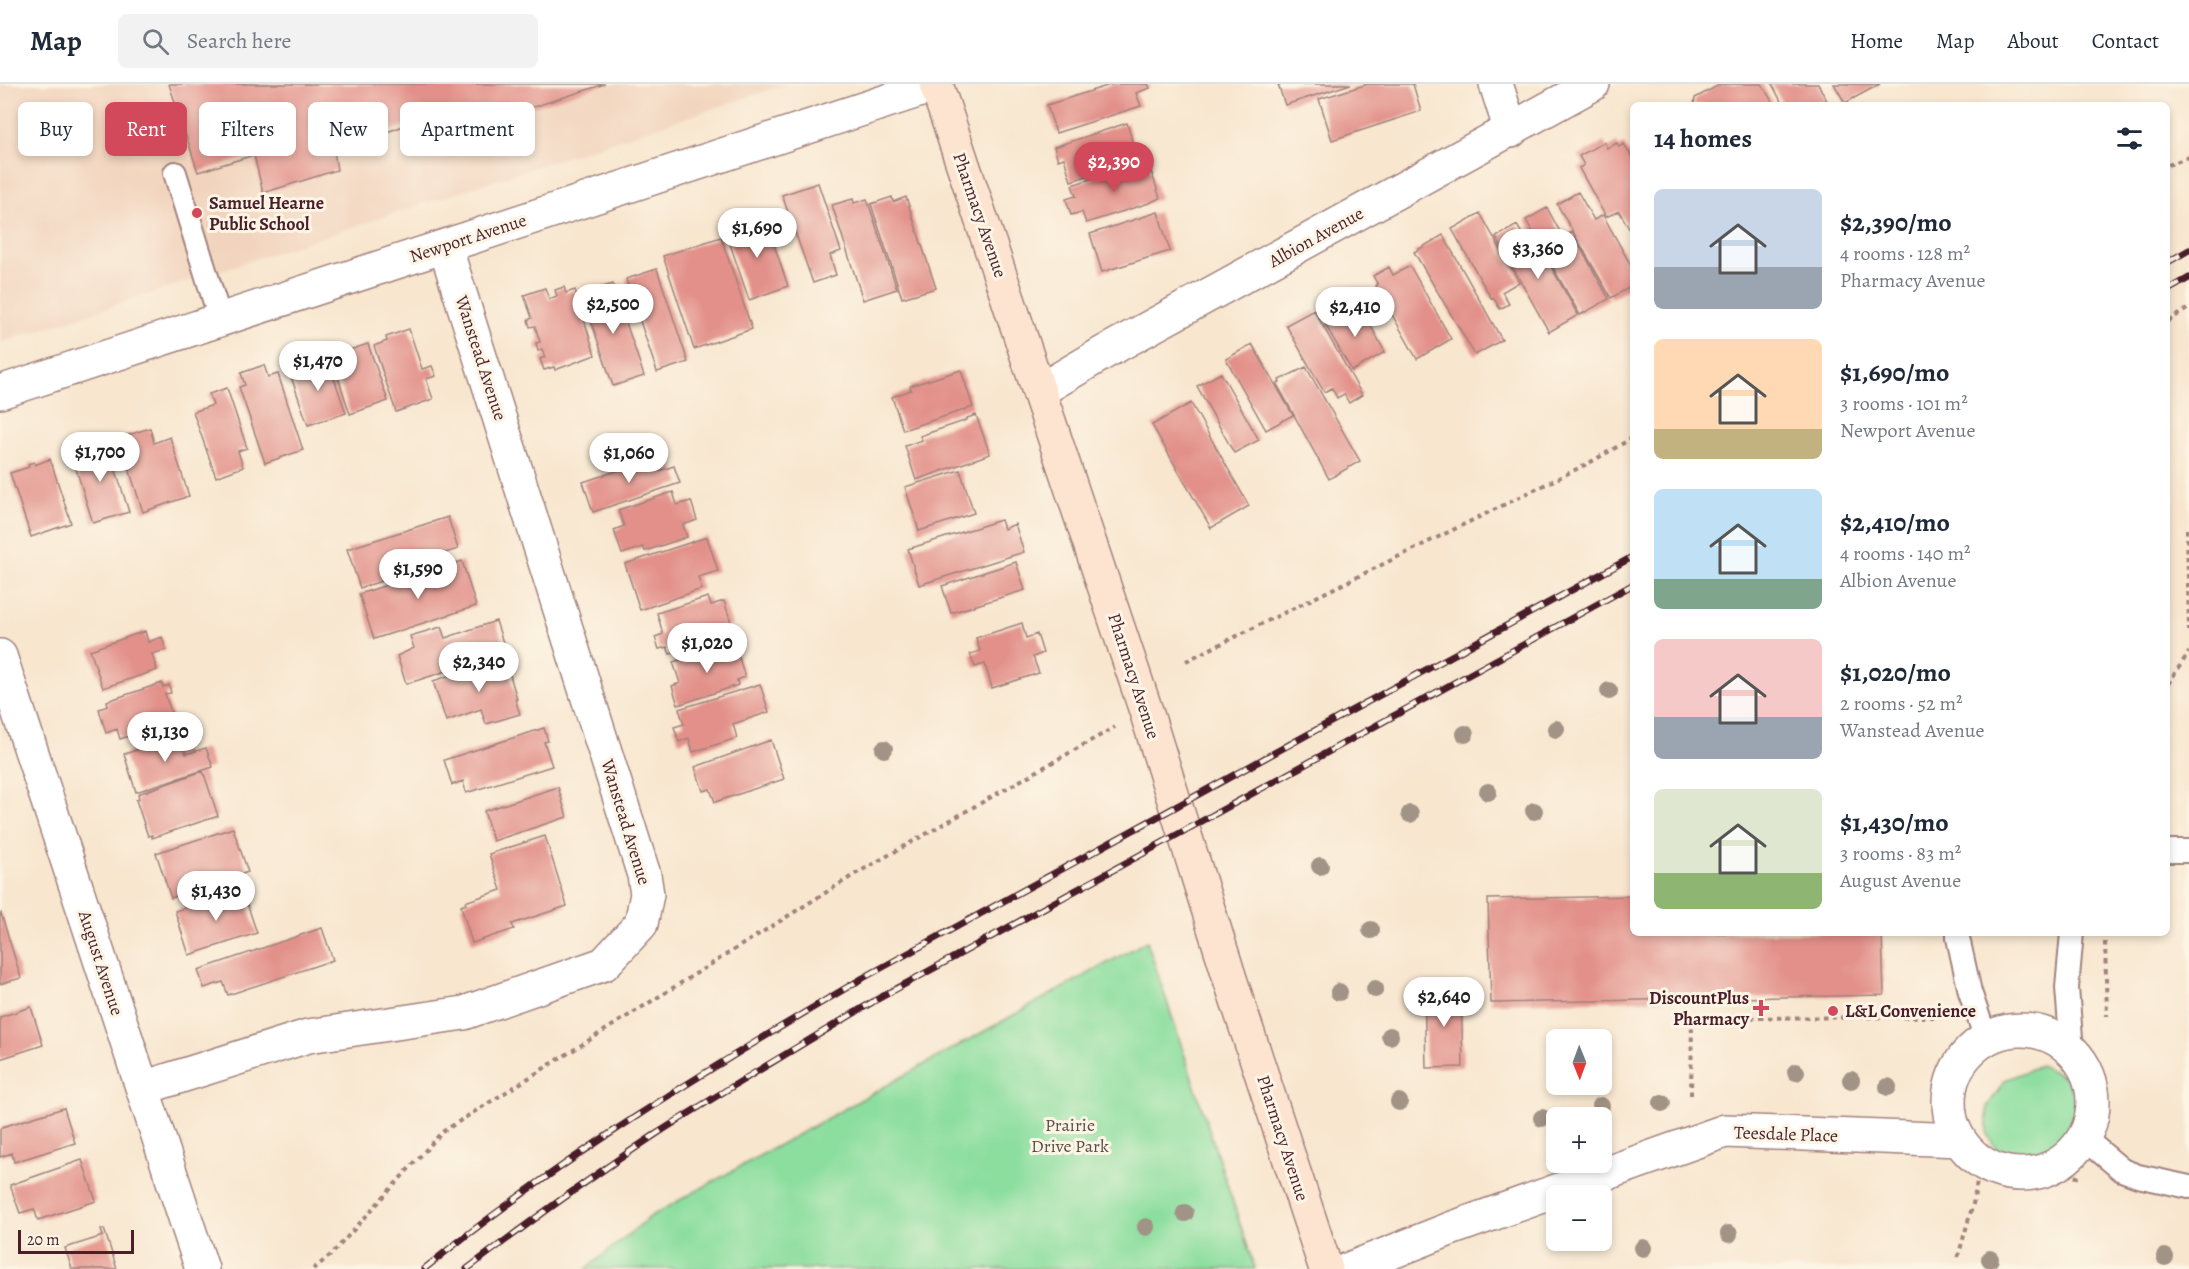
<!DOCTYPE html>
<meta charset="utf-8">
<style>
body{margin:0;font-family:Alegreya,serif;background:#f2f2f3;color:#1f2937;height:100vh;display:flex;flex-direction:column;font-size:22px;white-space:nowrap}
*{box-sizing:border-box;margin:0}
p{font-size:20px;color:#747a83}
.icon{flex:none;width:33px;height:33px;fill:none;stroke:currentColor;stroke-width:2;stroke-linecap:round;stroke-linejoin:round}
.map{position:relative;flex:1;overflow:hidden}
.panel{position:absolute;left:1630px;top:18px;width:540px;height:834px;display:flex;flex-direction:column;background:#fff;border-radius:9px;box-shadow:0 3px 9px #0003}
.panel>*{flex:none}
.top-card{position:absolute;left:18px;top:18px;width:570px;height:54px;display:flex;gap:12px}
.needle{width:39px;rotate:179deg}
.controls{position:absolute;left:1546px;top:945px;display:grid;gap:12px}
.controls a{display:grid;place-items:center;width:66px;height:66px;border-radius:9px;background:#fff;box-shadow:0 3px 9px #0003;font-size:30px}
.scale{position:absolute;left:18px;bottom:15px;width:116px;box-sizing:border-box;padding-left:6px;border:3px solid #4a1f2b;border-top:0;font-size:16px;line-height:21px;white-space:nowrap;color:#4a1f2b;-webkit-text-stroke:4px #fcf5e5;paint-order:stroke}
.price{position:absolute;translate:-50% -51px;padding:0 14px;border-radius:21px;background:#fff;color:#222;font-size:20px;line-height:39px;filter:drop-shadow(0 2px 3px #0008)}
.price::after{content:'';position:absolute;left:50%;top:36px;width:18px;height:14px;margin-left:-9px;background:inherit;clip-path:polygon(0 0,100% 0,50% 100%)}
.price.current{background:#d1495b;color:#fff}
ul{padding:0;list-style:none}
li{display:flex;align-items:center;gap:18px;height:150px;padding:0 24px}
li span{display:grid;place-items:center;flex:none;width:168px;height:120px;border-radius:9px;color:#555}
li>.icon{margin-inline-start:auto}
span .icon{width:72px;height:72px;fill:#fffc;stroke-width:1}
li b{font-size:26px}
h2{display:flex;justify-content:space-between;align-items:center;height:72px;padding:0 24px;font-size:26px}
.pill{padding:0 21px;border-radius:9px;background:#fff;box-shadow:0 3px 9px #0003;font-size:21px;line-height:54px}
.pill.current{background:#d1495b;color:#fff}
header{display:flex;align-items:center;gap:36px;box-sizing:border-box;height:84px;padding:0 30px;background:#fff;border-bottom:2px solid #e0e1e3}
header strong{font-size:28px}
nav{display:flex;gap:33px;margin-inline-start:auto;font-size:21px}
.search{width:420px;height:54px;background:#f2f2f3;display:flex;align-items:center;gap:15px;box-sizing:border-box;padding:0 21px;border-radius:9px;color:#747a83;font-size:22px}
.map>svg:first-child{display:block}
.built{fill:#f2d4be}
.green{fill:#8cde9f;stroke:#6b7e65;stroke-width:1.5}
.building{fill:#e29089}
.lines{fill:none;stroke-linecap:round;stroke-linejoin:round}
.lane-casing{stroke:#a1827d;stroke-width:26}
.street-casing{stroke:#a1827d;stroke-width:36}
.secondary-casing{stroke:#a1827d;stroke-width:36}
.path{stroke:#a1827d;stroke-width:4;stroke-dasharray:4.5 4.5;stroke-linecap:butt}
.lane{stroke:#fff;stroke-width:22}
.street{stroke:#fff;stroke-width:33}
.secondary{stroke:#fde4d0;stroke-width:33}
.rail-casing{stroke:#4a1f2b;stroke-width:7}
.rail{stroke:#fcf5e5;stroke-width:4.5;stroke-dasharray:14;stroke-linecap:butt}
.tree{fill:#a19385}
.poi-dot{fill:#d1495b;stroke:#fcf5e5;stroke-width:2}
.labels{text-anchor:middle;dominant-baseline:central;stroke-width:6;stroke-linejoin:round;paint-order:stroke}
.poi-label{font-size:18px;font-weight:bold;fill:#4a1f2b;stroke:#fcf5e5;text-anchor:start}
.street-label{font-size:18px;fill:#4a1f2b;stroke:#fcf5e5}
.park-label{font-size:18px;fill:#5a4f48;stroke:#fcf5e5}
</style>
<header>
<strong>Map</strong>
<div class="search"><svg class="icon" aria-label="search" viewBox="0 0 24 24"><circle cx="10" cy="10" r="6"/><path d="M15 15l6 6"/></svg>Search here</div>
<nav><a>Home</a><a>Map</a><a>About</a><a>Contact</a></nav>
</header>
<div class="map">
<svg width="2189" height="1185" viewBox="0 0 2189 1185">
<rect width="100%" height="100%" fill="#fcf5e5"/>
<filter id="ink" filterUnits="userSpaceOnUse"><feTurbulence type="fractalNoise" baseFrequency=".0167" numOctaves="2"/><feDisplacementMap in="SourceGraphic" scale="12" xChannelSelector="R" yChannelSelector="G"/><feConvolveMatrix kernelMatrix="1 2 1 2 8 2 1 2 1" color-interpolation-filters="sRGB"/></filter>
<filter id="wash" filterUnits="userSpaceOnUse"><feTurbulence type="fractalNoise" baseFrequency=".008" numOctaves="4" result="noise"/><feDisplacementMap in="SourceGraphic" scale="24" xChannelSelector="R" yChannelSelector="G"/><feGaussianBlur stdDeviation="1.35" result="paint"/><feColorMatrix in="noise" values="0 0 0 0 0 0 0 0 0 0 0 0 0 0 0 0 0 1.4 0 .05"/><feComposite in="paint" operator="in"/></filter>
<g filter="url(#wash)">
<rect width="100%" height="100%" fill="#f8e6cf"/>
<path class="built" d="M0,0h788l-788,259z"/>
<path class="green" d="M1147,857l108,328h-669l65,-53z
M2041,981l26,14 15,41 -9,32 -27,10h-42l-17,-28v-27l18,-27z"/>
<g id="blocks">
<path class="building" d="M169,0h436l-166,53 -6,-18 -24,5 -75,27 3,19 -74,23 -9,-38 -56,17z
M1113,0h35l2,4 -14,5 5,13 -85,27 -9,-28z
M1278,0h73l-66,21z
M1368,0h45l8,27 -89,29 -13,-41z
M1721,0h41l12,21h-80l1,-7z
M1772,0h46l11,21h-46z
M1834,0h46l-35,19z
M1127,39l11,37 -67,21 -7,-23 -6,2 -4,-13z
M1604,58l3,6 10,-5 2,4 5,-3 10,17v76l-15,-26 -13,6 -27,-49 5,-3 -5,-9z
M1137,80l1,4 11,-3 11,33 -11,5 -63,20 -4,-11 -11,3 -5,-16 10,-3 -4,-11z
M818,99l23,68 -11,4 6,20 -23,8 -31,-88z
M1578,108l16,28 9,-5 31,56v14l-23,13 -54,-94z
M892,113l1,5 13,-5 30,91 -34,10 -31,-94z
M853,115l1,4 13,-4 30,90 -34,11 -31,-95z
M1547,124l16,29 9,-5 37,67 -29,16 -54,-95z
M1158,128l12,39 -68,21 -12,-38z
M1480,129l39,69 -17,10 7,12 -9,5 -7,-12 -2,1 -39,-69z
M760,132l3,10 4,-2 21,62 -39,14 -22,-65 22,-7 -3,-8z
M1517,141l16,28 8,-4 37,66 -29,17 -53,-95z
M1443,151l59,105 -27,15 -61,-103z
M721,153l31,92 -58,20 -31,-93z
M1410,182l41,73 -34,20 -41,-73 2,-1 -5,-9 16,-9 4,8z
M657,185l31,93 -31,10 -31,-93z
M613,200l31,92 -31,10 -31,-92z
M564,203l2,6 9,-3 20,65 -40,15 -1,-3 -10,3 -4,-11 5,-2 -3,-8 -4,2 -2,-8 4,-1 -5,-16 -5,1 -2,-7 4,-2 -8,-23 21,-7 4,11 8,-3 -2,-6z
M1359,220l26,48 -33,19 -27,-47z
M1314,226l48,85 -13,8 -5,-9 -7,4 -5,-10 -8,4 -38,-67z
M409,245l13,40 10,-3 4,10 -10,3 7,20 -37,13 -22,-66 13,-5 -1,-4z
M368,260l20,57 -38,13 -19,-58z
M1252,260l41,71 -27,15 -40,-71z
M327,274l19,55 -38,12 -19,-54z
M264,281l4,12 10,-3 25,76 -38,13 -26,-76 6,-2 -4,-12z
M1306,283l54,94 -31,18 -52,-95 3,-2 -1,-2z
M961,286l12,37 -70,23 -11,-33 19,-7 -1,-4z
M1221,289l38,67 -25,13 -37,-67z
M227,304l20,60 -9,3 5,16 -27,10 -23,-65 20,-7 -4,-11z
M1191,319l58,103 -38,22 -59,-103z
M976,331l14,39 -74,26 -11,-34 17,-6 -2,-4 47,-16v-2z
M150,344l4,15 16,-6 19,59 -46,16 -24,-74z
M107,358l22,70 -36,11 -21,-67 15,-4 -1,-4z
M656,374l3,13 15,-5 6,17 -87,29 -10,-30z
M50,375l21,64 -40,14 -21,-64 19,-6 -1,-3 6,-2 1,3z
M960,386l14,43 -55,18 -14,-44z
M673,408l4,13 14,-4 6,19 -14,5 4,12 -42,14 -2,-4 -21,7 -8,-24 10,-4 -6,-16z
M448,433l10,32 -26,8 2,7 -74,24 -13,-39z
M1001,436l3,9 11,-5 9,28 -105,33 -11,-36z
M707,453l11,34 -20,6 4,12 -62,21 -15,-46z
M462,477l14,45 -102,33 -15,-45z
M1016,478l9,28 -74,23 -9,-27z
M708,513l3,8 13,-4 8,24 -13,5 2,7 -51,17 -3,-7 -8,2 -4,-12 8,-3 -6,-21z
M496,537l10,31 -100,32 -9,-28 17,-8 -4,-12 31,-9 4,11z
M1022,539l4,15 11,-4 6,19 -10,4 6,16 -47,15 -7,-24 -10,3 -5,-13 10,-3 -4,-13z
M145,547l3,11 14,-5 4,13 -14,4 5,16 -54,18 -13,-38z
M725,562l2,5 9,-3 9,29 -8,3 1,5 -60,20 -6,-19 8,-3 -7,-21z
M505,574l12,41h-2l5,15 -34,10 -5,-15 -35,12 -13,-40z
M162,599l1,4 6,-2 2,8 -6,1 9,27 -54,18 -3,-10 -11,4 -7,-24 9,-3 -1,-5z
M760,600l9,28 -36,12 4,14 -44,14 -4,-14 -10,4 -5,-15 10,-3 -5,-15z
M544,644l4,13 -4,1 8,24 -86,27 -3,-12 -11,4 -8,-25z
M180,652l6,18 20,-6 7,19 -77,25 -12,-38z
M771,656l13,39 -69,23 -5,-13 -7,2 -8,-24z
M203,687l15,45 -66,22v-3l-4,1 -12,-36 3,-1 -1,-5z
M558,703l9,30 -74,24 -9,-30z
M233,744l15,44 -77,26 -15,-45z
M545,752l22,70 -55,18 2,5 -42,14 -11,-37 5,-2 -1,-2 36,-12 -12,-36z
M242,805l15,44 -68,22 -14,-44z
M1634,812v37h248l2,62 -393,8 -3,-104z
M1,829l20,65 -21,6v-70z
M322,844l11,32 -105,35 -5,-13 -19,6 -6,-18z
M1461,903l2,80 -37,1 -2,-80z
M31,923l12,38 -43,14v-42z
M64,1024l11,35 -61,19 -2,-9 -12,4v-28l2,-2z
M82,1076l14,41 -58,19 -4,-11 -14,4 -10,-28z
M101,1145h3l13,40h-45l-7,-21 38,-12z"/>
</g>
</g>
<g filter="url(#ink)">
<use href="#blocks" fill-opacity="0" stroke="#a1827d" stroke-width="1.5"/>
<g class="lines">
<g class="lane-casing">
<path id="lane" d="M175,89l45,146
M2168,767h21
M1958,849v5l12,54 16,47
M2072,849l-5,55 5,63
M2084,1054l38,32 16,6 51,11"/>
</g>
<g class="street-casing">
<path id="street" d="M1496,0l15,47
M1039,307l66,-39 488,-268
M0,308l936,-307
M0,572l202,613
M1949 1018a72 72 0 1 1 144 0a72 72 0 1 1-144 0Z
M143,1004l165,-52 156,-23 140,-49 37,-40 6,-30 -3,-19 -199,-629
M1349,1185l101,-40 275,-98 235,9"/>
</g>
<g class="secondary-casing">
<path id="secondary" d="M936,0l210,627 85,271 95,287"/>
</g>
<path class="path" d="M2168,81l21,-8
M2168,237l21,-13
M2187,445l2,102
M1186,577l403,-198 45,-26
M2168,600l21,-32
M2105,858l2,74
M1691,1011l1,-77 249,-1
M2049,1084l31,10
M1958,1173l15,-53 6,-34
M313,1185l18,-14 111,-123 415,-259 258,-146"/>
<use href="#lane" class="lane"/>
<use href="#street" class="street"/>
<use href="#secondary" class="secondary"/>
<g class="rail-casing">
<path id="rail" d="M2168,178l21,-12
M2168,206l21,-12
M424,1185c136,-111 288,-202 439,-291l771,-422
M467,1185c61,-46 123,-91 186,-133 73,-47 148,-91 223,-136l758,-416"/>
</g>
<use href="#rail" class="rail"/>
</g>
<g class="tree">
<circle cx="1609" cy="607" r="9"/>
<circle cx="1556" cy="645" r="9"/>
<circle cx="1465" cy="650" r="9"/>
<circle cx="884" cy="665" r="9"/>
<circle cx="1488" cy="708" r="9"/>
<circle cx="1534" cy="727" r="9"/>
<circle cx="1410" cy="730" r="9"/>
<circle cx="1320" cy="782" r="9"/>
<circle cx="1371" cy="846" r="9"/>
<circle cx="1375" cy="905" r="9"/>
<circle cx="1339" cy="908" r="9"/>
<circle cx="1390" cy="952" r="9"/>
<circle cx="1796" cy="988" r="9"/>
<circle cx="1851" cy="996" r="9"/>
<circle cx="1888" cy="1003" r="9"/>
<circle cx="1399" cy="1018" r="9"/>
<circle cx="1662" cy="1019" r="9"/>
<circle cx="1601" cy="1022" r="9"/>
<circle cx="1542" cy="1034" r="9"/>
<circle cx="1185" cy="1129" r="9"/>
<circle cx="1146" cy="1143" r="9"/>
<circle cx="1729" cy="1150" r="9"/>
<circle cx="1643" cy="1164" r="9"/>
<circle cx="2165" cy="1173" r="9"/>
<circle cx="1990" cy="1175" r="9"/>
</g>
</g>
<g class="poi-dot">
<circle cx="197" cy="129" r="6"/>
<path d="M1758 915h6v6h6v6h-6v6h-6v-6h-6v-6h6z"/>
<circle cx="1833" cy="927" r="6"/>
</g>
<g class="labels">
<g class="poi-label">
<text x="209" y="119">Samuel Hearne<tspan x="209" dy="21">Public School</tspan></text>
<text x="1749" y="914" text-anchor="end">DiscountPlus<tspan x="1749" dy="21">Pharmacy</tspan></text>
<text x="1845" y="927">L&amp;L Convenience</text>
</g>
<g class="street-label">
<text transform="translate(980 131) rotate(71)">Pharmacy Avenue</text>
<text transform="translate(1316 153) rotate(-29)">Albion Avenue</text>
<text transform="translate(468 154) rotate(-18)">Newport Avenue</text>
<text transform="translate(481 274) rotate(72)">Wanstead Avenue</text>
<text transform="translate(1134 592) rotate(72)">Pharmacy Avenue</text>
<text transform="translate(626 738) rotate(73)">Wanstead Avenue</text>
<text transform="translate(101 879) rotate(72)">August Avenue</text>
<text transform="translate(1786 1050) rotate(2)">Teesdale Place</text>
<text transform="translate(1283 1054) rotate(72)">Pharmacy Avenue</text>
</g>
<g class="park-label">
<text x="1070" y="1041">Prairie<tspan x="1070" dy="21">Drive Park</tspan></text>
</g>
</g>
</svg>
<div class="controls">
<a><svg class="needle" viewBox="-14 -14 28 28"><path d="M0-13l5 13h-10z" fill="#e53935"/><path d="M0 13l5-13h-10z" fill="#747a83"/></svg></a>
<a>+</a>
<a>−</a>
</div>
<div class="scale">20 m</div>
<b class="price current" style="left:1114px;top:109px">$2,390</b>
<b class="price" style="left:757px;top:175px">$1,690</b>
<b class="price" style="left:1538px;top:196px">$3,360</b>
<b class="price" style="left:613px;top:251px">$2,500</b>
<b class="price" style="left:1355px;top:254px">$2,410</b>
<b class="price" style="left:318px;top:308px">$1,470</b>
<b class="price" style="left:100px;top:399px">$1,700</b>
<b class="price" style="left:629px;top:400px">$1,060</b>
<b class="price" style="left:418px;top:516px">$1,590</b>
<b class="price" style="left:707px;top:590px">$1,020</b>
<b class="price" style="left:479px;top:609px">$2,340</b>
<b class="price" style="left:165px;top:679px">$1,130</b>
<b class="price" style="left:216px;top:838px">$1,430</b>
<b class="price" style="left:1444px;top:944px">$2,640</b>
<div class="top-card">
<a class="pill">Buy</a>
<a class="pill current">Rent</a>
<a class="pill">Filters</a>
<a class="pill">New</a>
<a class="pill">Apartment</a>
</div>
<section class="panel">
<h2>14 homes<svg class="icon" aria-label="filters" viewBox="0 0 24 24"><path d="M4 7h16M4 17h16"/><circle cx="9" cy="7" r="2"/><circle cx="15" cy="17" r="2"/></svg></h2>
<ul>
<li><span style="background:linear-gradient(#c9d6e8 65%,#9aa5b1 0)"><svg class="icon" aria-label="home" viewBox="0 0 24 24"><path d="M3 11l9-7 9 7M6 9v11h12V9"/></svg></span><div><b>$2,390/mo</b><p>4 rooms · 128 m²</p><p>Pharmacy Avenue</p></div></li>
<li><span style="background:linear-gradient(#ffd9b3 75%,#c2b280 0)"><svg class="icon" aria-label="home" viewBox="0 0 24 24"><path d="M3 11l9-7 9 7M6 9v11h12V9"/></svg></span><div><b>$1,690/mo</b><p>3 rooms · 101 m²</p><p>Newport Avenue</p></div></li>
<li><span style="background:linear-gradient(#bfe0f5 75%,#7fa58c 0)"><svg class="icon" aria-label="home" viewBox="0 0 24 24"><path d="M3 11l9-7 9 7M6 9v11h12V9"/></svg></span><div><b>$2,410/mo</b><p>4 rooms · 140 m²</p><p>Albion Avenue</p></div></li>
<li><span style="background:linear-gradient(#f6c9c9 65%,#9aa5b1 0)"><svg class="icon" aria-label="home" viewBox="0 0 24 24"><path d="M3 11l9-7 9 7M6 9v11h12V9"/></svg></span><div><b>$1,020/mo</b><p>2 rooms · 52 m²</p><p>Wanstead Avenue</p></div></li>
<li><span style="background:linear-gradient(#dfe7d0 70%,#8fb573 0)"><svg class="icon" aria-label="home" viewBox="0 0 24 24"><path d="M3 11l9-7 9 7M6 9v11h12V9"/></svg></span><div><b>$1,430/mo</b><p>3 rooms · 83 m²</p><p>August Avenue</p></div></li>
</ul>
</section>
</div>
